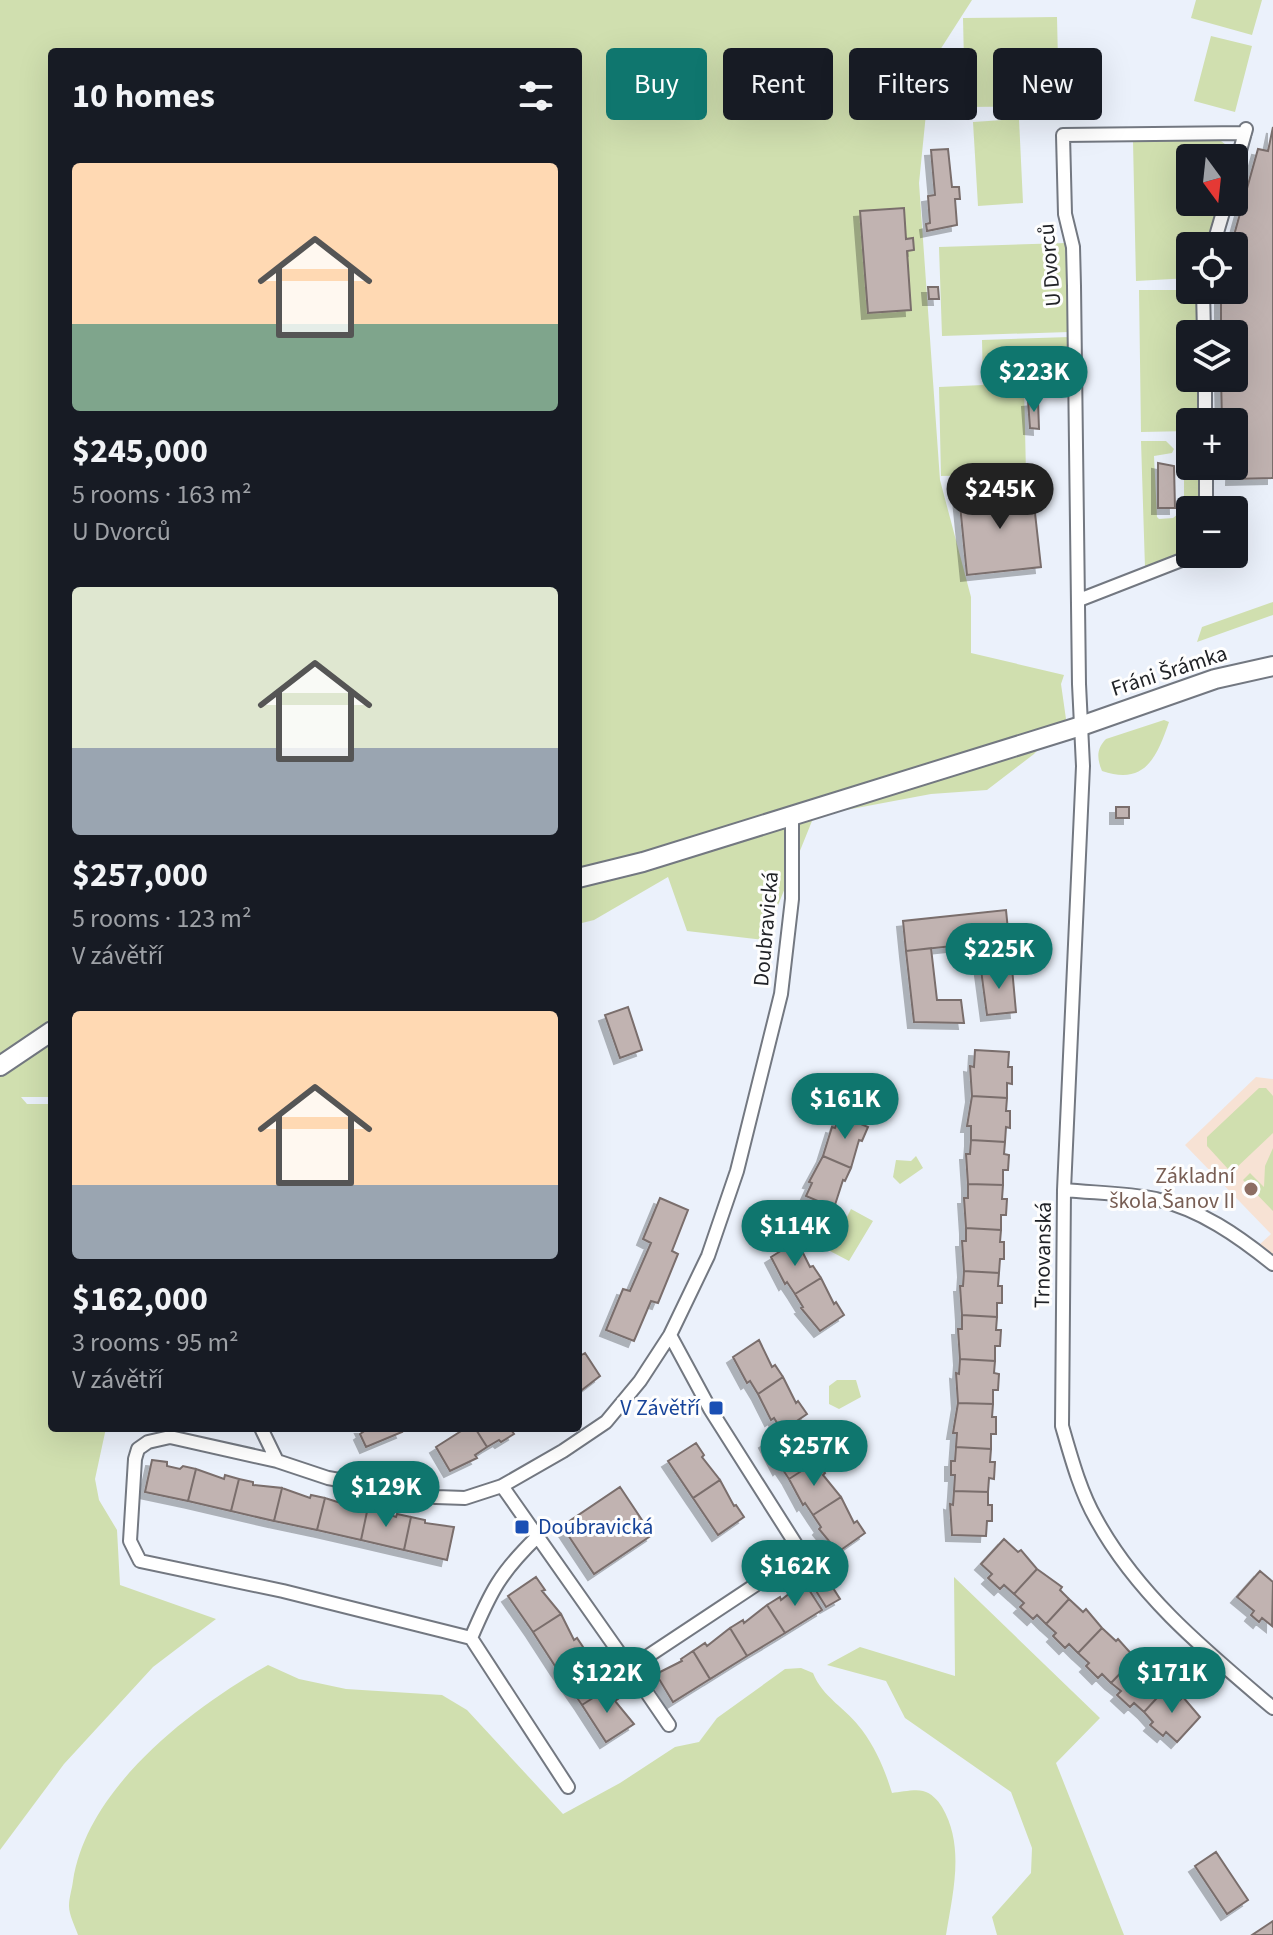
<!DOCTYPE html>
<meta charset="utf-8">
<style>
body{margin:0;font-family:"Source Sans 3",sans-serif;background:#242831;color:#f1f3f6;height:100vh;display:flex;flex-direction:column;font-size:30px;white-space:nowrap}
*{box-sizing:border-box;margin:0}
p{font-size:26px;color:#9ea1a6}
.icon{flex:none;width:44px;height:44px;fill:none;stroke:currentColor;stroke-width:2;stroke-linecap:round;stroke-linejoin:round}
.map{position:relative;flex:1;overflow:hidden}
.panel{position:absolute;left:48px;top:48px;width:534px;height:1384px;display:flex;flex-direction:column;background:#171b24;border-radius:8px;box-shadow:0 8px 32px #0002}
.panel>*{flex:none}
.top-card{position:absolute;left:606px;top:48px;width:546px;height:72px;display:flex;gap:16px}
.needle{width:52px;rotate:165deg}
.fabs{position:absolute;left:1176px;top:144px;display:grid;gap:16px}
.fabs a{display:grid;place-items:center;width:72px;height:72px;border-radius:8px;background:#171b24;box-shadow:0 8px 32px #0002;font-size:40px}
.price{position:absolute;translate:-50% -68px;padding:0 18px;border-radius:28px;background:#0f766e;color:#fff;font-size:26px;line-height:52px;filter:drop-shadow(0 2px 4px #0008)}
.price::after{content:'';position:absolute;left:50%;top:48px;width:24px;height:18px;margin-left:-12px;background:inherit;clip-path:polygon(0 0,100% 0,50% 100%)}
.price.on{background:#222;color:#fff}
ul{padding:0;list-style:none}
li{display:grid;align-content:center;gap:16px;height:424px;padding:0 24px}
li span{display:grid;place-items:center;height:248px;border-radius:8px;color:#555}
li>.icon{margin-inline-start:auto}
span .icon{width:144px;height:144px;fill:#fffc;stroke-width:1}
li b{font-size:34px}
h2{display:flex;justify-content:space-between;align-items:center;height:96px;padding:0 24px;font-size:34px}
.chip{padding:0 28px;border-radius:8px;background:#171b24;box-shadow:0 8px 32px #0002;font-size:28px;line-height:72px}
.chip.on{background:#0f766e;color:#fff}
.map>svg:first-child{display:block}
.education{fill:#f7e2d4}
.green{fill:#d0dfaf}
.building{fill:#c1b3b1;stroke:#7a6e6c;stroke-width:2;filter:url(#shadow)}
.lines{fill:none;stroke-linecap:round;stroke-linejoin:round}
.street-casing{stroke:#737881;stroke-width:16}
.secondary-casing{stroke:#737881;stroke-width:22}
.street{stroke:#fff;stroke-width:12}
.secondary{stroke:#fff;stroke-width:18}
.education-dot{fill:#8d6e63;stroke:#fefefe;stroke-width:3}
.transit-dot{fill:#1a4fb4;stroke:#fefefe;stroke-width:3}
.labels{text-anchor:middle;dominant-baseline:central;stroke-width:6;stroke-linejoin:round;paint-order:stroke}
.street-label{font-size:22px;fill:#212327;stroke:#fefefe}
.education-label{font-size:22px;fill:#785e54;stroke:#fefefe;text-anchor:end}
.transit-label{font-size:22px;fill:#164399;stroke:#fefefe;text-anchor:end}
</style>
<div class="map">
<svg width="1273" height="1935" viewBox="0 0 1273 1935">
<defs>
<filter id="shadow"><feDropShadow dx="-6" dy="6" stdDeviation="0" flood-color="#0004"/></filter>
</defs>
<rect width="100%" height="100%" fill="#ebf1fb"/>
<path class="education" d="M1256,1077l17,2v178l-14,-12 12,-11 -86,-89z"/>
<path class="green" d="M0,0h972l-41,64 -12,119 21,297 31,117v56l93,22 -3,9 5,35 -32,35 -47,36 -56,4 -117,22 -50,124 -77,-9 -19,-54 -74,43 -16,4v-872h-526v1045h-31l6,7h25v324h54l-11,51 4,21 18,30 3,55 96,34 -63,48 -89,97 -64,86z
M1196,0h66l-10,35 -61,-17z
M1057,17l2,89 -94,1 -2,-89z
M1211,36l41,10 -17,66 -41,-11z
M1019,119l4,84 -45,3 -5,-84z
M1133,141h88l9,7 2,10h-42v44h30l-13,44h-17v32l-54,3z
M1066,243l3,89 -127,4 -3,-89z
M1139,290h59l1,44h-9v44h10v44h-10v9l-49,1z
M1069,337l1,45 -46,2 2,90 -85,2 -2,-89 44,-2 -1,-45z
M1141,441h25l8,8 -2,4 -18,3 3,61 2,2 14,-1 11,-9v-51l-2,-2 5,-15h3v25h11l1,44h-12v38l-45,20z
M1273,602v13l-76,27 5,-15z
M1164,720l5,2c-12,34 -23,64 -67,49 -5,-12 -6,-22 4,-32z
M1259,1088h7l7,8v37l-38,36h-7l-21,-23v-9z
M1273,1148v63l-30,-31 7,-7 14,14 1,-21z
M916,1156l7,12 -23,16 -7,-7 3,-17 15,1z
M851,1209l22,12 -24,40 -19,-10z
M837,1380h19l5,17 -22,12 -10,-5v-18z
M954,1577l146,141 -44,45 68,172h-127l-5,-18 39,-44 1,-25 -21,-56 -106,-74 -19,-37 -59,-16 33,-18 95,29z
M268,1665l31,14 47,10 96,6 25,15 96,104 57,-31 55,-36 24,-5 18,-24 68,-49 16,-1 12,5c9,24 34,36 49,57 14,19 23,40 30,63 9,-1 23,-4 31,-2 8,2 15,9 19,16 23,39 11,85 4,128h-868c-3,-9 -9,-20 -9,-29 0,-8 3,-17 4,-25 14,-93 117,-172 195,-216z"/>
<path class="building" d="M1273,127v351l-41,1 2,-57h-12l-1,-44h13v-44h-13v-44h13v-44h-3l27,-97 10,2z
M948,149l4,38h7l1,12h-5l2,26 -30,6 -1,-7 4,-1 -2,-27 7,-1 -4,-45z
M904,208l2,31 7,-1 1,12 -7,1 4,59 -43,3 -8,-102z
M928,287h10l1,12h-10z
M1038,400l1,29 -9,-1 -2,-27z
M1158,463l16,3 1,42h-17z
M1032,486l9,81 -74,8 -8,-80z
M1116,807h13v11h-13z
M1006,910l3,30 -103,11 -3,-30z
M1009,940l3,28 -31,2 -2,-27z
M931,948l6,52h24l3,23 -50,-1 -8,-71z
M1012,968l4,44 -29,3 -6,-45z
M628,1007l14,43 -22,8 -15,-43z
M975,1050l34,2 -1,15h4v17l-5,-1v15l-35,-2 -2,-30 4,1z
M972,1096l35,2 -1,13h4v17l-4,-1 -1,15 -34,-2v-14h-4z
M840,1115l28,12 -6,14 -3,-1 -8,28 -28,-12 9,-29 3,1z
M971,1140l34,2 -1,12 5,1 -1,15h-5v15l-35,-1 -2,-30h4z
M823,1156l28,12 -6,13 -2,-1 -9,28 -28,-12 6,-13 -3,-1z
M968,1184l35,1 -1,14h5l-1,16h-5v15l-35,-2 -2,-30h4z
M660,1198l28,12 -16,41 6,3 -20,49 -7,-2 -17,40 -28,-11 17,-41 7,2 21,-48 -8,-4z
M966,1228l35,2 -1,12h4v17h-4l-1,14 -35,-2 -2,-30h4z
M797,1241l13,26 3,-1 8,12 -26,16 -8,-12 -2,2 -14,-27z
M964,1271l35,2 -1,13h4v17h-5v14l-35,-2 -2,-29h3z
M821,1278l13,26 2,-2 8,13 -24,16 -19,-23 2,-1 -8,-13z
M962,1315l35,2 -1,13h5l-1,16h-5v15l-35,-2 -2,-30h4z
M759,1340l13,27 3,-2 8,12 -25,17 -8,-13 -3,2 -14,-26z
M585,1353l15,23 -22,17v-36z
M960,1359l35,2 -1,12 5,1 -1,16h-5v14l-35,-1 -2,-30 3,1z
M783,1377l13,26 2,-2 9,13 -25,17 -8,-13 -3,2 -13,-26z
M958,1403l35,1 -1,13h4v17h-5v15l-35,-2 1,-14h-4z
M793,1424l8,13 -2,1 18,23 -28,18 -8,-12 -2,2 -14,-27z
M361,1428h39l2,4 -36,15 -6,-13 3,-2z
M466,1428h9l12,19 -12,8 2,3 -27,13 -14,-24z
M475,1428h42l-5,3 2,3 -13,8 -2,-2 -12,7z
M696,1443l8,12 -2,2 18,23 -27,18 -25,-37z
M956,1447l35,2 -1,13h5l-1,17 -5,-1 -1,14 -34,-1 1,-16h-4v-14h4z
M152,1460l15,2v4l13,3 3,-3 13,3 -8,32 -43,-9z
M817,1461l8,12 -2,2 18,22 -28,18 -8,-12 -2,2 -14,-26z
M196,1469l28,10 1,-4 14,4 -8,32 -43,-10z
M239,1479l14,3v3l29,3 -8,33 -43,-10z
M720,1480l14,26 2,-1 8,12 -26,18 -25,-37z
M620,1487l32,48 -58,39 -32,-48z
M282,1488l28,10 1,-3 14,3 -8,32 -43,-9z
M954,1491l34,1v13h4v16h-5l-1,15 -34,-1 -2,-31 3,1z
M841,1497l13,26 3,-2 8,12 -27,19 -19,-23 2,-2 -8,-12z
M325,1498l28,9v-3l15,3 -7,33 -44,-10z
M368,1507l28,10 1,-3 14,3 -7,33 -43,-10z
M411,1517l14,3v3l29,4 -7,33 -43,-10z
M1004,1539l14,13 3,-2 16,19 -23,25 -10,-9 -4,4 -12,-11 4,-4 -11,-10z
M1037,1569l25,18 -2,3 9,9 -23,25 -9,-9 -4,4 -13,-12 4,-4 -10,-9z
M1260,1571l13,11 -1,44 -10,-8 -3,4 -8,-7 3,-4 -17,-14z
M536,1577l9,13 -3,1 19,23 -28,18 -25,-36z
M826,1577l14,22 -14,8 -13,-21z
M804,1582l18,28 -37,23 -18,-28 13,-8 1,3z
M1069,1599l14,13 3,-3 16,19 -24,25 -9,-9 -4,4 -12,-12 3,-3 -10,-9z
M767,1605l18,28 -38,23 -17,-28 13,-8 1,3z
M561,1614l13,26 3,-2 8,12 -28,19 -24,-37z
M730,1628l17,28 -37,23 -17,-28 12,-8 2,3z
M1102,1628l14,13 2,-2 17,19 -24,25 -9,-9 -4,4 -12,-12 3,-3 -11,-10z
M585,1650l8,12 -2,2 19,23 -28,18 -25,-36z
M693,1651l17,28 -37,23 -17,-28 26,-13 -1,-2z
M1135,1658l13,12 2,-2 17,19 -23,25 -10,-9 -4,4 -13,-12 4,-4 -10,-8z
M610,1687l8,12 -3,2 19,23 -28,18 -24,-37z
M1167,1687l13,13 3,-3 17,20 -23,25 -11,-10 -3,4 -13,-11 3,-3 -9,-10z
M1216,1852l32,48 -21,14 -32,-48z
M1273,1921v14h-21z"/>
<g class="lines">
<g class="street-casing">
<path id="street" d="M1245,133l-182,2 2,79 8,33 1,39 5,398 4,82 -19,424 -2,236c9,31 18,65 34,93 42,77 111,133 177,189
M1234,172l12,-43
M1213,246l13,-44
M1203,290l1,44
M1205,378v44
M1206,510v-44
M1079,600l118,-46
M1064,1190c30,3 62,3 92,9 45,11 81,36 117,65
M261,1428l16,33
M502,1486l128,182 172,-114 -92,-145 -40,-74
M537,1537c-37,36 -46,54 -66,101l-188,-47 -143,-30 -10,-20 5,-82 3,-10 10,-7 22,-5 107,24 51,17 108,19 29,1 37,-12 61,-35 43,-29 34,-41 30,-46 38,-79 29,-85 44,-177 11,-95v-84
M471,1638l97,149
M630,1668l39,57"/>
</g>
<g class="secondary-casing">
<path id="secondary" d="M578,878l65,-16 438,-136 134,-47 58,-13
M0,1066l52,-35"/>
</g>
<use href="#street" class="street"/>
<use href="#secondary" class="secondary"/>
</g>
<circle class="education-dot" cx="1251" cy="1189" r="8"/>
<g class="transit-dot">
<rect x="708" y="1400" width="16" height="16" rx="4"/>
<rect x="514" y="1519" width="16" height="16" rx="4"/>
</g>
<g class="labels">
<g class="street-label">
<text transform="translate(1050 265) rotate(-95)">U Dvorců</text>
<text transform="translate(1169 671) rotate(-18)">Fráni Šrámka</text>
<text transform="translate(766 929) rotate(-85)">Doubravická</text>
<text transform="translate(1043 1255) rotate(-89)">Trnovanská</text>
</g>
<g class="education-label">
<text x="1235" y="1176">Základní<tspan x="1235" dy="25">škola Šanov II</tspan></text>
</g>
<g class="transit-label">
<text x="700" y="1408">V Závětří</text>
<text x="538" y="1527" text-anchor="start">Doubravická</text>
</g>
</g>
</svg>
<div class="fabs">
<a><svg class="needle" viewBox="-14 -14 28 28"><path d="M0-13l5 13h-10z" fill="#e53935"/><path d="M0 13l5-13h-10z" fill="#9ea1a6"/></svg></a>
<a><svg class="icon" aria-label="locate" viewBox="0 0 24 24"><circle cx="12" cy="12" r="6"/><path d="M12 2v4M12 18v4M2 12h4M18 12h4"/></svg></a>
<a><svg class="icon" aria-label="layers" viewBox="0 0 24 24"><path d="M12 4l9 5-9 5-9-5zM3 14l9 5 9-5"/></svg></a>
<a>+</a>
<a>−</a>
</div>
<b class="price" style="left:1034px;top:414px">$223K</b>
<b class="price on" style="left:1000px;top:531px">$245K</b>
<b class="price" style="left:999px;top:991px">$225K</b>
<b class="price" style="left:845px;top:1141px">$161K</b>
<b class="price" style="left:795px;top:1268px">$114K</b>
<b class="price" style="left:814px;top:1488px">$257K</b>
<b class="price" style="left:386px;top:1529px">$129K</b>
<b class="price" style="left:795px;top:1608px">$162K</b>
<b class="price" style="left:607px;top:1715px">$122K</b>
<b class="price" style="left:1172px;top:1715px">$171K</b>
<div class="top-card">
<a class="chip on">Buy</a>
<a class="chip">Rent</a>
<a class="chip">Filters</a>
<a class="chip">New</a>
</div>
<section class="panel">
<h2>10 homes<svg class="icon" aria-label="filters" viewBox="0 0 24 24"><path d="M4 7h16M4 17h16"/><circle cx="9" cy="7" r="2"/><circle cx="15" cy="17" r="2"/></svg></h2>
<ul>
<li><span style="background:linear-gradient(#ffd9b3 65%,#7fa58c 0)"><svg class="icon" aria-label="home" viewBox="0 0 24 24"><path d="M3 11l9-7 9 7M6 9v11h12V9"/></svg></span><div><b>$245,000</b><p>5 rooms · 163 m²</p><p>U Dvorců</p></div></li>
<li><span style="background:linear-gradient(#dfe7d0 65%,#9aa5b1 0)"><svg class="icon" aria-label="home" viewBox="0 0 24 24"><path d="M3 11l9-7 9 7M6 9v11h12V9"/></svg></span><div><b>$257,000</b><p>5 rooms · 123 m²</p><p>V závětří</p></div></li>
<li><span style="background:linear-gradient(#ffd9b3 70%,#9aa5b1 0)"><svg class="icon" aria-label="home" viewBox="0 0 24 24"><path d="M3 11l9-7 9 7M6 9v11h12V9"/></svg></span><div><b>$162,000</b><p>3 rooms · 95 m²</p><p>V závětří</p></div></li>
</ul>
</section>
</div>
